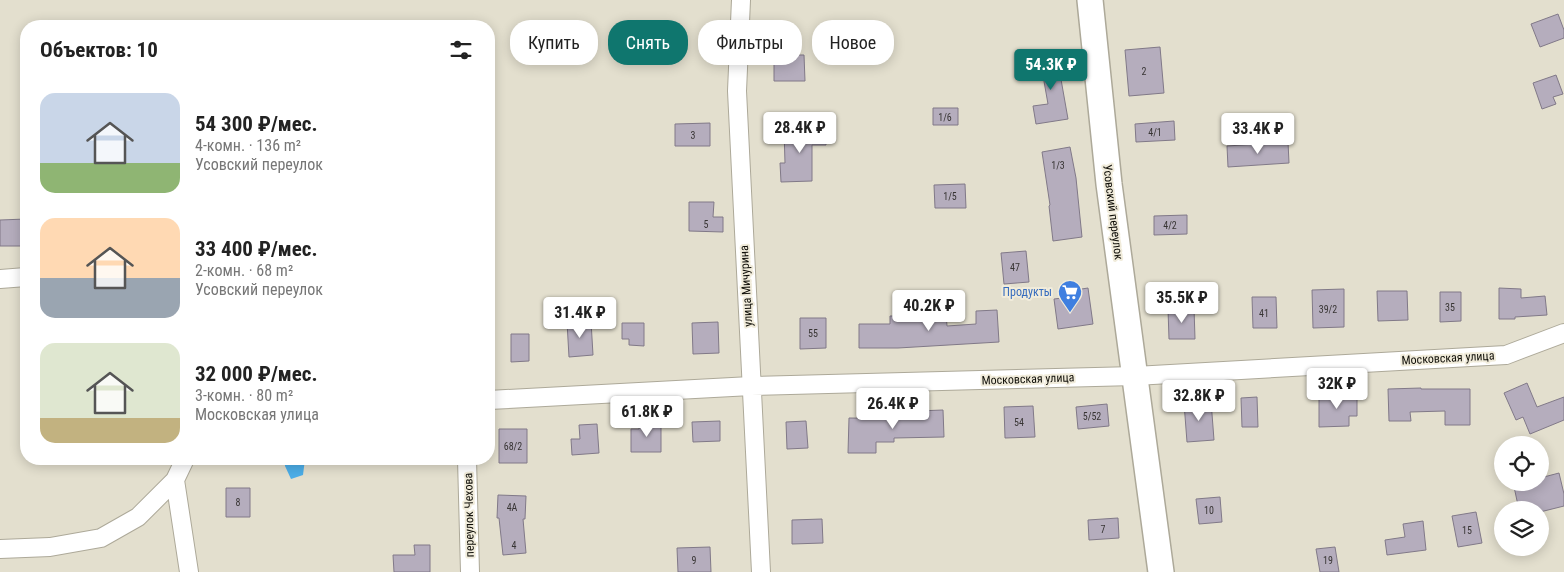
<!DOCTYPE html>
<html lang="ru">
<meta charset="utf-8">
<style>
body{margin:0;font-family:"Roboto Condensed",sans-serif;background:#f6f6f6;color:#222;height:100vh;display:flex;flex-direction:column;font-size:19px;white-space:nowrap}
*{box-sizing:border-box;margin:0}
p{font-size:16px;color:#767676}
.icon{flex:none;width:28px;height:28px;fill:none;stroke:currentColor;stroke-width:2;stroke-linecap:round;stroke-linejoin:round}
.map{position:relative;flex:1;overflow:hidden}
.details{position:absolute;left:20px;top:20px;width:475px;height:445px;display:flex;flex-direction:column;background:#fff;border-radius:20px;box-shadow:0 2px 12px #0003}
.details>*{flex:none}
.guide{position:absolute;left:510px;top:20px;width:475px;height:45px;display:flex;gap:10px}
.tools{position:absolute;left:1494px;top:436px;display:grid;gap:10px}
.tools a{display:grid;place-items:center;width:55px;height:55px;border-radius:50%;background:#fff;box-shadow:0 2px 12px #0003;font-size:25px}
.price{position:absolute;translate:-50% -42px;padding:0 11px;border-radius:5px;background:#fff;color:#222;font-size:16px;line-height:32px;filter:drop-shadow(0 1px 2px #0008)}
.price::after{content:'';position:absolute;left:50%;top:30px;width:15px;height:11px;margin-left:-8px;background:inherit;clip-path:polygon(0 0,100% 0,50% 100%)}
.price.current{background:#0f766e;color:#fff}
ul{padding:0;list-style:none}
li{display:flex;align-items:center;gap:15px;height:125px;padding:0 20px}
li span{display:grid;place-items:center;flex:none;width:140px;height:100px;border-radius:15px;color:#555}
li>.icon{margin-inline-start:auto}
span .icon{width:60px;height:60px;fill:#fffc;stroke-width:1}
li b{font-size:21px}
h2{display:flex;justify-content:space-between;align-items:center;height:60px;padding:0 20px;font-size:21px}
.tag{padding:0 18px;border-radius:20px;background:#fff;box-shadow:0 2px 12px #0003;font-size:18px;line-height:45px}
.tag.current{background:#0f766e;color:#fff}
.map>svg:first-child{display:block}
.water{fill:#4caee8}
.building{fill:#b5adbd;stroke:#817988}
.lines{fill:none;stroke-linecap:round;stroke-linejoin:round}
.street-casing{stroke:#ada999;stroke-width:20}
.secondary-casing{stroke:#ada999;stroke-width:28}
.street{stroke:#fff;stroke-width:18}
.secondary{stroke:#fff;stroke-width:25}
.labels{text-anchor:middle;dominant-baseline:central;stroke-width:4;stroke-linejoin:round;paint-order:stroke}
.number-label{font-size:10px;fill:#383534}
.street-label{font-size:12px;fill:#0e0d07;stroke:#f1ecdb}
.shop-label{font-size:12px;fill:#366cbe;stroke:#f1ecdb;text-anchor:end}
</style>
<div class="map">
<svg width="1564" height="572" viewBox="0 0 1564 572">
<rect width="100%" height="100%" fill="#e3dfce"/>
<path class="water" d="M284,459h21l-2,16 -12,4 -6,-13z"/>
<path class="building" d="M1558,14l6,16v8l-24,9 -9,-23z
M1160,47l4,46 -35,3 -4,-46z
M1056,51l12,68 -32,5 -3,-18 15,-2 -9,-51z
M774,55h30l1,26h-31z
M1556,75l7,19 -10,3 3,7 -14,5 -9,-26z
M933,108h25v17h-25z
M1174,121l1,19 -39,2 -1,-18z
M710,123v23h-35v-22z
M825,129l1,16h-14v36l-31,1 -1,-19h5l-1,-33z
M1288,142l1,21 -61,4 -1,-21z
M1070,147l6,31 6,59 -29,4 -4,-35 1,-1 -8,-53z
M965,184l1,24h-31l-1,-23z
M689,202h25l-1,15h10v15l-34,-1z
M1187,215v19l-33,1v-19z
M26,219v27h-26v-26z
M1026,251l3,31 -25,2 -3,-31z
M1088,288l5,36 -35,5 -4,-30 16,-2 -1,-6z
M1499,288l22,1v9l24,-2 2,19 -32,2v2h-16z
M1344,289v38l-31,1 -1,-38z
M1377,291h30l1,29 -30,1z
M1440,292h21v29l-21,1z
M1252,297h24l1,31h-24z
M1194,308l1,31h-26l-1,-30z
M997,310l2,32 -101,6h-39v-24h31v-8h34v-2l22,-1 1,13 29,-2v-13z
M800,318h26v30l-26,1z
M591,321l2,34 -24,2 -2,-35z
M718,322l1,31 -26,1 -1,-31z
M622,323h22v23l-15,-1v-6h-7z
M511,334h18v27l-18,1z
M1527,383l10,24 27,-10v23l-34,14 -7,-17 -7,3 -12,-27z
M1421,388v1h49v36h-25v-14l-35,1 1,9h-22l-1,-32z
M1357,395v21h-8v10l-30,1v-31z
M1257,397l1,30h-16l-1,-29z
M1211,401l3,39 -27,2 -3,-39z
M1107,404l2,22 -31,3 -2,-22z
M1033,406l2,31 -30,1 -1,-31z
M943,410l1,27 -50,1v4h-18v11h-28l1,-35 68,1v-8z
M720,421v20l-27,1 -1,-20z
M806,421l2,27 -21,1 -1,-27z
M639,422h22v30h-30v-23h8z
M597,424l2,29 -27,2 -1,-16h9l-1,-14z
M499,429h28v34h-28z
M1559,473l5,21v12l-24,6v-2h-21l-6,-28h27v-4z
M226,488h24v29h-24z
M498,495l28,1 -1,23h-2l3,34 -23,2 -4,-37h-2z
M1220,497l2,25 -23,2 -3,-25z
M1476,512l6,31 -24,4 -6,-31z
M1118,518l1,20 -30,2 -1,-20z
M822,519l1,24 -31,1v-24z
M1423,521l3,29 -39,5 -2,-15 20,-3 -2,-13z
M414,545h16v27h-36l-1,-17h22z
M710,547l1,25h-33l-1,-24z
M1335,547l4,25h-19l-4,-23z"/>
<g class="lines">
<g class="street-casing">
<path id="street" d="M741,0l-4,91 24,481
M0,279l26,-2
M489,400l262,-14 384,-10 371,-21 58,-22
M467,459l3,113
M175,480l14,92
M0,549l50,-2 51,-9 37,-21 37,-37 10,-21"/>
</g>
<g class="secondary-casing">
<path id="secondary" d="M1090,0l19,184 52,388"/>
</g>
<use href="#street" class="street"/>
<use href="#secondary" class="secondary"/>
</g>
<defs>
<g id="supermarket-pin" transform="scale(1.25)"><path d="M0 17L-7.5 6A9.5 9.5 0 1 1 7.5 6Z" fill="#3f7fe0" stroke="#f1ecdb"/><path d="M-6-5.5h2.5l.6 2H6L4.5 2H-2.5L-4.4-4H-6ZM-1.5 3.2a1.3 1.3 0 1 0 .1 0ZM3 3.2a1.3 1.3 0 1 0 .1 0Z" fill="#fff"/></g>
</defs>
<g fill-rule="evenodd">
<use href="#supermarket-pin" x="1070" y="292"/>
</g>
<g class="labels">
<g class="number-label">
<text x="1144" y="71">2</text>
<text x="945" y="117">1/6</text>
<text x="1155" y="132">4/1</text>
<text x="693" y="135">3</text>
<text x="1058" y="165">1/3</text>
<text x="950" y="196">1/5</text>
<text x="706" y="224">5</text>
<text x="1170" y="225">4/2</text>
<text x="1015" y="267">47</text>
<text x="1450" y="307">35</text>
<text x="1328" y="309">39/2</text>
<text x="1264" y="313">41</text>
<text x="813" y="333">55</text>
<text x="1092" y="416">5/52</text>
<text x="1019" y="422">54</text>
<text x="513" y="446">68/2</text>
<text x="238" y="502">8</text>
<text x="512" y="507">4А</text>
<text x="1209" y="510">10</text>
<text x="1103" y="529">7</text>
<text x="1467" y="530">15</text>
<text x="514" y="545">4</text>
<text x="694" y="560">9</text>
<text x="1328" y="560">19</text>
</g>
<g class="street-label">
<text transform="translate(1113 212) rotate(83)">Усовский переулок</text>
<text transform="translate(746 286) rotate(-93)">улица Мичурина</text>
<text transform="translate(1448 358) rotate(-3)">Московская улица</text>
<text transform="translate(1028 379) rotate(-2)">Московская улица</text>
<text transform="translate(469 515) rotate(-91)">переулок Чехова</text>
</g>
<g class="shop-label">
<text x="1052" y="292">Продукты</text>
</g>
</g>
</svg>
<div class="tools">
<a><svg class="icon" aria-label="locate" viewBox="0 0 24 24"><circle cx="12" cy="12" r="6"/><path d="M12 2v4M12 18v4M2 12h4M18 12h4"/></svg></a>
<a><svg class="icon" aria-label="layers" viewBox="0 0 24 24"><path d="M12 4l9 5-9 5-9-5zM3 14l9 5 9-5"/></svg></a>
</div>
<b class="price current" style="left:1051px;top:91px">54.3K ₽</b>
<b class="price" style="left:800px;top:154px">28.4K ₽</b>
<b class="price" style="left:1258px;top:155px">33.4K ₽</b>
<b class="price" style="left:1182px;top:324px">35.5K ₽</b>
<b class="price" style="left:929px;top:332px">40.2K ₽</b>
<b class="price" style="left:580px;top:339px">31.4K ₽</b>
<b class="price" style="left:1337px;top:410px">32K ₽</b>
<b class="price" style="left:1199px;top:422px">32.8K ₽</b>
<b class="price" style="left:893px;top:430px">26.4K ₽</b>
<b class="price" style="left:647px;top:438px">61.8K ₽</b>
<div class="guide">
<a class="tag">Купить</a>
<a class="tag current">Снять</a>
<a class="tag">Фильтры</a>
<a class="tag">Новое</a>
</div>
<section class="details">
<h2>Объектов: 10<svg class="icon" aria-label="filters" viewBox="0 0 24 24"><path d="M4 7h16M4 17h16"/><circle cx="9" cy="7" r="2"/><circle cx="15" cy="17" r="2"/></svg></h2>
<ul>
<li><span style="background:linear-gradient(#c9d6e8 70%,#8fb573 0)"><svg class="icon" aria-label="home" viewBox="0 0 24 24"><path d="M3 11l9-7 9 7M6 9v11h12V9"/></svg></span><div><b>54 300 ₽/мес.</b><p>4-комн. · 136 m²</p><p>Усовский переулок</p></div></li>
<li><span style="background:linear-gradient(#ffd9b3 60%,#9aa5b1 0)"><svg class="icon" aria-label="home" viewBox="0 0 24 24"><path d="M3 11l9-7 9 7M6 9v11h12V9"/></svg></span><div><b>33 400 ₽/мес.</b><p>2-комн. · 68 m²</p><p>Усовский переулок</p></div></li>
<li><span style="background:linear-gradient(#dfe7d0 75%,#c2b280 0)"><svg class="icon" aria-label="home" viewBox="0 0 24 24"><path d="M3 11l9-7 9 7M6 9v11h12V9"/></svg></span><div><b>32 000 ₽/мес.</b><p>3-комн. · 80 m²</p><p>Московская улица</p></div></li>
</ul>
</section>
</div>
